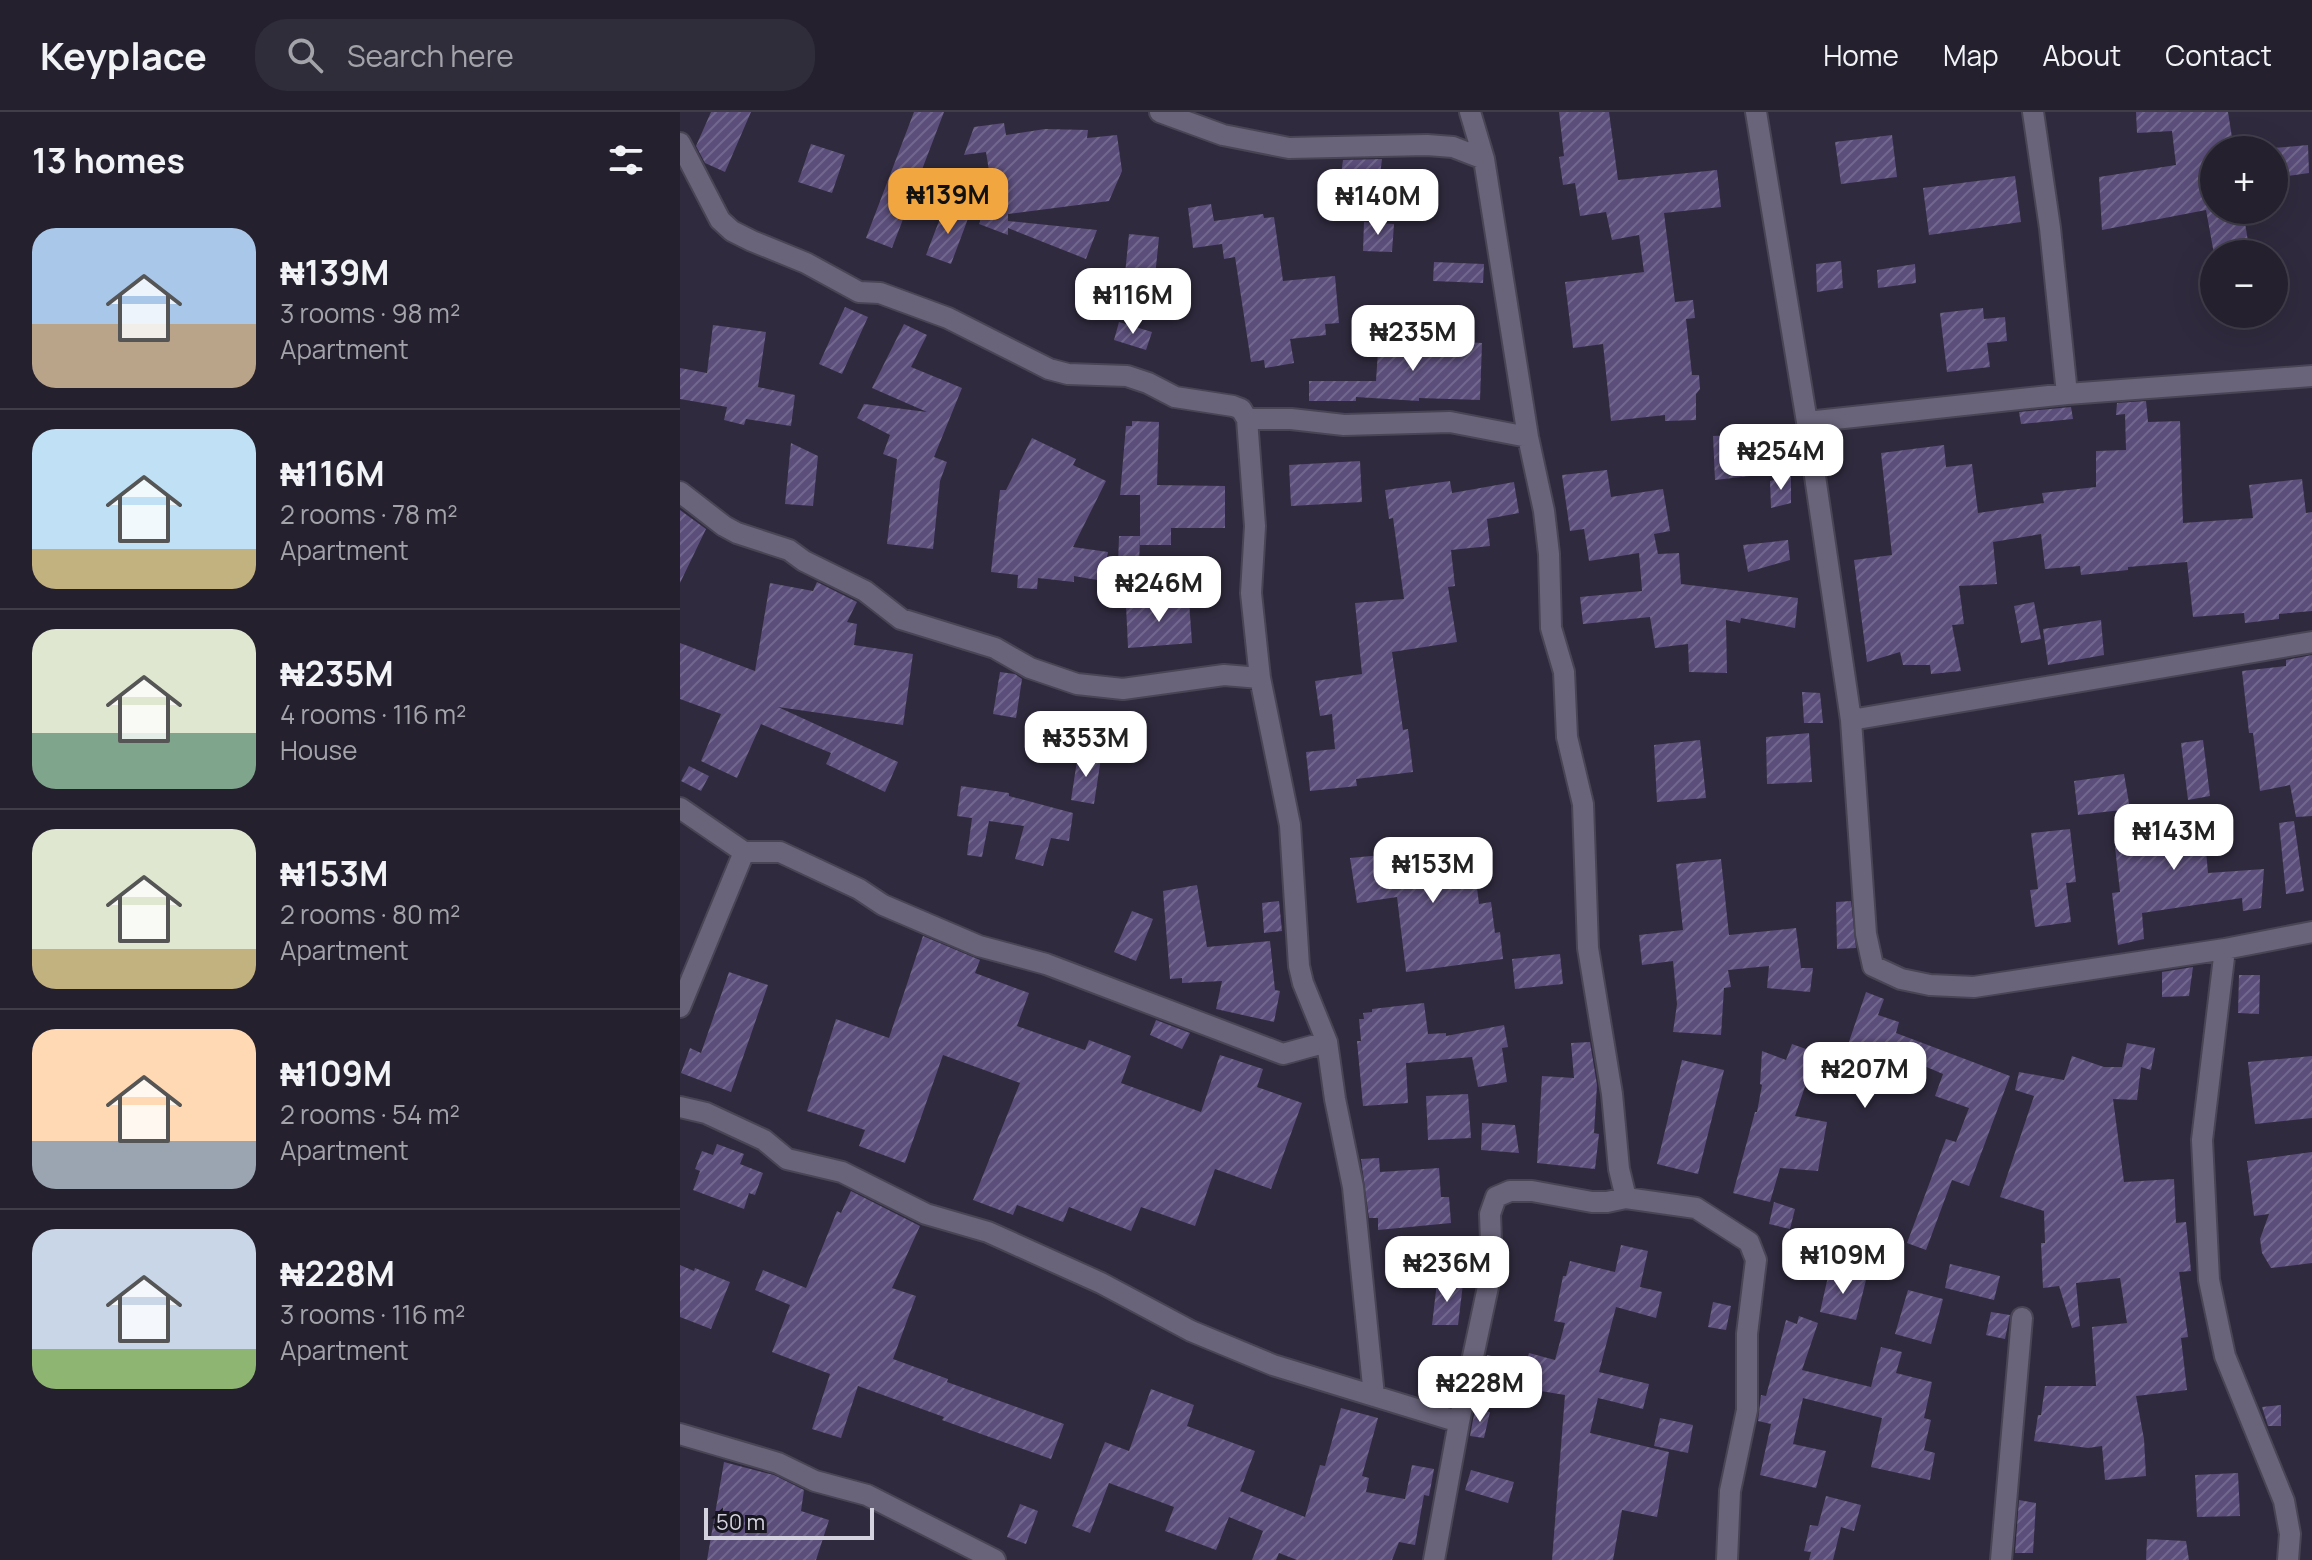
<!DOCTYPE html>
<meta charset="utf-8">
<style>
body{margin:0;font-family:Manrope,sans-serif;background:#302d3a;color:#f1f3f6;height:100vh;display:flex;flex-direction:column;font-size:30px;white-space:nowrap}
*{box-sizing:border-box;margin:0}
p{font-size:26px;color:#a3a3aa}
.icon{flex:none;width:44px;height:44px;fill:none;stroke:currentColor;stroke-width:2;stroke-linecap:round;stroke-linejoin:round}
.map{position:relative;flex:1;overflow:hidden}
.panel{display:flex;flex-direction:column;background:#24202e;width:680px}
.panel>*{flex:none}
.controls{position:absolute;left:1520px;top:24px;display:grid;gap:16px}
.controls a{display:grid;place-items:center;width:88px;height:88px;border-radius:50%;background:#24202e;box-shadow:0 8px 32px #0002,0 0 0 2px #413e4a;font-size:40px}
.scale{position:absolute;left:24px;bottom:20px;width:170px;box-sizing:border-box;padding-left:8px;border:4px solid #d4d2de;border-top:0;font-size:22px;line-height:28px;white-space:nowrap;color:#d4d2de;-webkit-text-stroke:6px #17151e;paint-order:stroke}
.price{position:absolute;translate:-50% -68px;padding:0 18px;border-radius:16px;background:#fff;color:#222;font-size:26px;line-height:52px;filter:drop-shadow(0 2px 4px #0008)}
.price::after{content:'';position:absolute;left:50%;top:48px;width:24px;height:18px;margin-left:-12px;background:inherit;clip-path:polygon(0 0,100% 0,50% 100%)}
.price.current{background:#f1a640;color:#111}
ul{padding:0;list-style:none}
li{display:flex;align-items:center;gap:24px;height:200px;padding:0 32px}
li+li{border-top:2px solid #413e4a}
li span{display:grid;place-items:center;flex:none;width:224px;height:160px;border-radius:24px;color:#555}
li>.icon{margin-inline-start:auto}
span .icon{width:96px;height:96px;fill:#fffc;stroke-width:1}
li b{font-size:34px}
h2{display:flex;justify-content:space-between;align-items:center;height:96px;padding:0 32px;font-size:34px}
header{display:flex;align-items:center;gap:48px;box-sizing:border-box;height:112px;padding:0 40px;background:#24202e;border-bottom:2px solid #413e4a}
header strong{font-size:38px}
nav{display:flex;gap:44px;margin-inline-start:auto;font-size:28px}
.search{width:560px;height:72px;background:#302d3a;display:flex;align-items:center;gap:20px;box-sizing:border-box;padding:0 28px;border-radius:32px;color:#a3a3aa;font-size:30px}
main{display:flex;flex:1;min-height:0}
.map>svg:first-child{display:block}
.building{fill:url(#building-hatch)}
.lines{fill:none;stroke-linecap:round;stroke-linejoin:round}
.minor-casing{stroke:#494555;stroke-width:24}
.minor{stroke:#6a647b;stroke-width:20}
</style>
<header>
<strong>Keyplace</strong>
<div class="search"><svg class="icon" aria-label="search" viewBox="0 0 24 24"><circle cx="10" cy="10" r="6"/><path d="M15 15l6 6"/></svg>Search here</div>
<nav><a>Home</a><a>Map</a><a>About</a><a>Contact</a></nav>
</header>
<main>
<section class="panel">
<h2>13 homes<svg class="icon" aria-label="filters" viewBox="0 0 24 24"><path d="M4 7h16M4 17h16"/><circle cx="9" cy="7" r="2"/><circle cx="15" cy="17" r="2"/></svg></h2>
<ul>
<li><span style="background:linear-gradient(#a9c7e8 60%,#b9a48a 0)"><svg class="icon" aria-label="home" viewBox="0 0 24 24"><path d="M3 11l9-7 9 7M6 9v11h12V9"/></svg></span><div><b>₦139M</b><p>3 rooms · 98 m²</p><p>Apartment</p></div></li>
<li><span style="background:linear-gradient(#bfe0f5 75%,#c2b280 0)"><svg class="icon" aria-label="home" viewBox="0 0 24 24"><path d="M3 11l9-7 9 7M6 9v11h12V9"/></svg></span><div><b>₦116M</b><p>2 rooms · 78 m²</p><p>Apartment</p></div></li>
<li><span style="background:linear-gradient(#dfe7d0 65%,#7fa58c 0)"><svg class="icon" aria-label="home" viewBox="0 0 24 24"><path d="M3 11l9-7 9 7M6 9v11h12V9"/></svg></span><div><b>₦235M</b><p>4 rooms · 116 m²</p><p>House</p></div></li>
<li><span style="background:linear-gradient(#dfe7d0 75%,#c2b280 0)"><svg class="icon" aria-label="home" viewBox="0 0 24 24"><path d="M3 11l9-7 9 7M6 9v11h12V9"/></svg></span><div><b>₦153M</b><p>2 rooms · 80 m²</p><p>Apartment</p></div></li>
<li><span style="background:linear-gradient(#ffd9b3 70%,#9aa5b1 0)"><svg class="icon" aria-label="home" viewBox="0 0 24 24"><path d="M3 11l9-7 9 7M6 9v11h12V9"/></svg></span><div><b>₦109M</b><p>2 rooms · 54 m²</p><p>Apartment</p></div></li>
<li><span style="background:linear-gradient(#c9d6e8 75%,#8fb573 0)"><svg class="icon" aria-label="home" viewBox="0 0 24 24"><path d="M3 11l9-7 9 7M6 9v11h12V9"/></svg></span><div><b>₦228M</b><p>3 rooms · 116 m²</p><p>Apartment</p></div></li>
</ul>
</section>
<div class="map">
<svg width="1632" height="1448" viewBox="0 0 1632 1448">
<defs>
<pattern id="building-hatch" width="6" height="6" patternUnits="userSpaceOnUse" patternTransform="scale(2)"><rect width="6" height="6" fill="#5b4e7b"/><path d="M-1 1l2-2M0 6l6-6M5 7l2-2" fill="none" stroke="#72678d"/></pattern>
</defs>
<rect width="100%" height="100%" fill="#302a3e"/>
<path class="building" d="M31,0h40l-26,60 -20,-9 -9,-17z
M234,0h30l-52,136 -26,-10z
M879,0h50l9,68 99,-10 4,37 -57,6 11,89 18,-2 2,18 -9,1 6,56h7l1,14 -4,5v26l-31,1v-6l-54,6 -8,-77 -30,4 -8,-66 79,-10 -5,-37 -27,5 -6,-28 -26,4 -5,-33 -12,2 -4,-28 5,-1z
M1456,0h92l6,38h-20v59l-6,1h35l7,44h-36l-8,-44 -104,20 -3,-53 77,-12 -4,-34 -35,2z
M324,11l2,12 39,-6 43,1 -1,8 30,-3 5,36 -13,30 -101,13v7l89,9 -11,29 -78,-31v7l-29,-11 13,-34 -6,-38 -22,3 10,-28z
M1212,23l5,42 -56,7 -6,-42z
M131,32l34,11 -13,38 -34,-11z
M1628,33l1,28 -35,5v-30z
M702,47l-5,41 -39,-4 5,-36z
M1335,64l6,46 -92,13 -6,-47z
M531,92l3,17 49,-7 1,4 10,-1 9,64 52,-5 4,47 -14,1 1,11 -36,4 4,24 -29,5 -1,-8 -13,2 -16,-105 -11,2 -2,-15 -29,4 -5,-40z
M264,96l25,8 -18,48 -25,-9z
M684,110l30,2 -2,28 -29,-1z
M449,122l30,3 -5,50 -30,-3z
M1161,149l2,27 -26,4 -1,-28z
M754,150l50,2 -1,19 -50,-2z
M1235,152l1,19 -38,5 -1,-18z
M165,195l23,10 -26,57 -23,-10z
M1303,196l1,11 21,-2 2,24 -20,2 3,24 -43,5 -7,-59z
M439,210l33,10 -6,18 -32,-10z
M224,212l23,11 -16,32 51,21 -28,69 13,5 -7,19 -7,68 -46,-5 10,-85 -14,-5 7,-19 -33,-17 7,-14 63,8 -55,-24z
M33,213l53,7 -8,55 37,8 -4,31 -45,-7 -2,6 -20,-5 3,-13 -47,-8v-31l27,5z
M699,224l103,7 -2,57 -61,-2v3l-63,-4v4h-47v-20h67z
M1466,289l2,21 32,-1 3,102 70,-5 -4,-33 53,-6 4,34 6,-1v99l-33,3v5l-34,4 -1,-10 -51,4 -6,-55 -59,5v3l-47,5 -1,-9 -35,3 -4,-35 -48,8 4,42 -38,2 5,38 -12,1 9,46 -30,3 -1,-9h-27l-3,-13 -33,10 -13,-102 38,-5 -11,-102 63,-8 2,22 26,-3 6,49 66,-10 -2,-10 54,-6v-36l30,-1 -1,-36 -9,1 1,-12z
M1391,295l2,12 -52,5 -2,-12z
M452,309l27,1 -2,63 68,1v42h-54v17h-31v-50h-20l6,-69h6z
M1074,322l5,41 -44,5 -2,-44z
M352,326l44,21 -3,6 33,16 -33,66 35,5 -5,29 -29,-5v6l-36,-4 -1,11 -20,-1 1,-13 -27,-3 9,-82h6z
M111,331l27,13 -5,50 -28,-2z
M680,349l2,41 -71,4 -2,-41z
M927,358l4,27 52,-8 7,42 -16,3 4,20 21,-1 2,31 117,14 -3,30 -54,-10 -1,5 -14,-3 1,53 -38,-1 -1,-28 -33,4 -5,-31 -67,7 -3,-27 62,-6 -3,-38 -50,8 -5,-32 -14,2 -8,-56z
M1111,363v28l-20,5 -1,-27z
M770,369l2,12 62,-11 5,31 -32,6 3,27 -39,4 4,36 -7,1 9,55 -65,10 11,78 5,-1 5,43 -57,7 1,7 -47,5 -4,-39 29,-3 -3,-35 -12,2 -5,-35 47,-7 -7,-71 49,-4 -11,-81 -4,1 -4,-29z
M0,398l26,19 -26,54z
M439,424h21l-1,30h-21z
M1108,428l2,20 -42,12 -5,-27z
M137,470l40,20 -10,20 10,2 -3,21 59,9 -10,71 -125,-18 120,55 -13,30 -59,-28 5,-11 -70,-29 -24,54 -36,-17 20,-47 -41,-15v-56l75,28 15,-88 43,8z
M509,489l3,42 -64,5 -2,-43z
M1354,490l7,37 -20,4 -7,-37z
M1421,508l3,35 -56,10 -5,-36z
M1632,543v161l-16,1 -6,-32 -30,6 -7,-58h-4l-7,-62 44,-5v-6z
M320,560l15,2 7,5 -6,39 -23,-4z
M1122,580l18,1 3,30h-19z
M1129,621l3,49 -45,2 -1,-47z
M1020,628l6,58 -49,4 -3,-57z
M1523,628l7,56 -22,4 -7,-57z
M398,642l23,4 -7,46 -23,-4z
M9,654l20,10 -8,15 -20,-10z
M1444,662l6,35 -52,6 -4,-34z
M281,674l48,7v3l64,17 -4,28 -18,-3 -8,28 -28,-7 9,-33 -35,-5 -7,36 -15,-2 5,-37 -15,-2z
M1522,694l6,67 56,-4 -3,39 -18,3 -1,-13 -100,15 2,26 -26,6 -6,-52 8,-1 -5,-45 30,-3 -2,-34z
M1614,709l10,70 -18,3 -7,-71z
M1390,717l6,53 -10,1 5,39 -36,5 -5,-37 8,-1 -7,-56z
M784,731l2,14 7,-1 6,48 12,-2 4,31 5,-1 3,27 -97,13 -9,-75 -40,6 -7,-45 85,-8 -1,-4z
M1041,747l8,76 67,-7 5,40h12l-3,24 -43,-4 2,-22 -41,4 3,17 -7,1 -3,47 -48,-3 4,-28 -4,-43 -31,4 -3,-30 44,-5 -7,-66z
M517,773l10,62 63,-6 5,49 5,1 -6,31 -58,-13 6,-28 -40,2v-5l-12,1 -7,-88z
M599,789l3,30 -18,2 -2,-30z
M1171,789l5,47 -19,1 -1,-47z
M452,799l21,8 -17,42 -22,-9z
M243,824l57,24 -5,13 54,20 -12,33 68,24 4,-10 42,16 -10,27 80,29 19,-57 43,14 -6,18 45,16 -31,86 -56,-20 -20,57 -54,-19 -10,24 -62,-24 -6,15 -46,-17 -4,10 -40,-15 47,-117 -77,-28 -38,108 -46,-17 6,-16 -58,-19 29,-92 53,19z
M880,842l3,30 -48,5 -3,-30z
M1513,855l-4,29 -27,1v-25z
M49,860l39,13 -37,107 -50,-19 9,-25 11,5z
M1559,863h21l-1,39 -21,-1z
M1186,880l18,7 -6,16 21,7 -3,11 114,43 -41,110 -17,-6 -26,70 -19,-7 39,-104 10,3 13,-34 -34,-12 8,-22 -54,-23 -15,45 -65,-21 -14,41 32,6 -9,49 -38,-3 -10,34 -37,-9 22,-81h2l5,-27 -2,-1 2,-33 24,9 6,-16 50,18z
M744,891l4,31 18,-1v3l58,-11 4,22 -6,1 5,34 -29,5 -6,-30 -66,6 2,40 -45,3 -6,-65h4l-2,-22h5l-1,-6 9,-1v-3z
M476,908l34,13 -8,16 -32,-14z
M910,930l7,43 -3,48 5,1 -4,35 -58,-6 5,-87 32,2 -3,-35z
M1447,931l28,5 -4,22 -10,-3 -4,33 -24,-1 11,83 50,-3 2,44 10,-1 5,49 -12,1 9,65 -7,1 6,52 -51,6 8,43 2,37 -41,4 -3,-34 -14,2 -54,-7 4,-26h3l4,-29h51l-4,-59 35,-4 -7,-45 -44,5 4,43 -8,2 -13,-42 -16,2 -2,-45h4l-1,-32 -44,-14 34,-101 -19,-6 4,-18 45,8 8,-24 32,11h18z
M1632,944v62l-57,6 -7,-62z
M1002,948l42,10 -26,104 -41,-10z
M788,982l3,44 -43,2 -2,-44z
M802,1011l33,2 4,28 -38,-3z
M37,1032l27,10 -4,10 23,9 -8,22 -6,-2 -5,16 -51,-19 7,-19 -5,-2 7,-18 11,4z
M1632,1040v111l-41,5 -9,-15 -2,-14 9,-25 -15,2 -7,-55z
M699,1046l1,14 59,-4 2,29h8l2,26 -73,7v-12h-9l-8,-59z
M171,1079l69,35 -28,62 24,8 -23,63 55,20 -1,3 117,42 -13,35 -109,-39 2,-3 -86,-31 -17,52 -29,-9 18,-55 -58,-22 18,-47 -35,-15 8,-20 43,18 31,-77 4,2z
M1094,1090l21,7 -5,20 -21,-5z
M941,1133l27,6 -8,36 22,5 -6,26 -40,-11 -17,65 50,12 -6,25 -45,-11 -8,35 79,19 -12,65 -35,-7 -9,50h-61l13,-165 -84,-14 6,-26 39,8 3,-10 26,7 10,-37 -11,-2 9,-45h3l4,-15 45,11z
M1270,1152l50,12 -6,24 -49,-12z
M0,1153l14,6 1,-3 35,14 -19,47 -31,-12z
M1149,1160l37,8 -10,40 -36,-8z
M757,1170l26,2 -5,41h-26z
M1228,1178l35,9 -12,45 -36,-10z
M1033,1190l18,4 -5,24 -18,-3z
M1311,1200l19,3 -5,24 -19,-4z
M1119,1204l19,7 -16,47 69,17 10,-40 21,5 -6,21 36,9 -8,36 7,2 -7,30 11,3 -5,27 -59,-13 11,-49 -79,-20 -10,46 33,7 -10,37 -56,-13 11,-51 -13,-3 3,-26 5,1 20,-76 11,4z
M471,1277l43,16 -7,21 68,25 -15,40 65,26 15,-52 5,1 16,-58 37,10 -16,58 7,2 -3,14 39,7 7,-34 22,4 -5,27 -5,-1 -9,50 -16,-3 -7,18h-95l-18,-7 -3,7h-24l11,-29 -34,-14 -13,33 -51,-19 9,-24 -65,-24 -19,50 -18,-7 33,-84 24,9z
M1601,1293v21h-13l-6,-19z
M795,1297l15,3 -6,26 -14,-2z
M980,1306l33,7 -5,28 -34,-7z
M44,1350l50,13 30,15 -3,21 28,9 -13,40h-109z
M791,1358l43,12 -6,21 -43,-13z
M1558,1361l2,43 -43,1 -2,-42z
M1146,1384l35,9 -7,26 -13,-4 -8,33h-24l2,-8 -7,-1 6,-26 8,1z
M1339,1388l17,3 -3,50h-18z
M340,1392l18,7 -12,33 -19,-7z
M1467,1427l39,2 3,19h-43z"/>
<g class="lines">
<g class="minor-casing">
<path id="minor" d="M480,0l63,23 66,13 138,-3 26,2 31,12
M790,0l14,47 44,278 16,74 5,43 2,74 13,44 3,65 16,67 5,144 24,146 7,75 7,29
M1076,0l51,310 44,298 15,214 7,32 28,13 29,6 44,2 251,-38 87,-17
M1353,0l17,116 17,166
M0,31l40,77 12,11 20,10 54,22 53,29 21,1 68,25 101,51 19,5 59,2 21,7 27,14 58,9 8,3 6,10 8,107 -4,67 9,85 30,147 9,141 4,17 24,59 8,57 18,88 21,209
M567,307h44l53,6 106,-3 78,15
M1127,310l260,-28 245,-18
M0,380l44,34 13,7 52,17 15,11 61,30 36,28 94,29 35,20 47,16 46,5 101,-14 36,3
M1171,608l461,-78
M0,696l64,44h36l79,37 24,16 96,41 67,18 237,90 44,-12
M1545,837l-23,191 7,140 16,76 59,145 6,33 -2,26
M0,895l64,-155
M0,995l26,6 58,27 23,19 55,13 84,42 62,18 113,51 90,48 82,34 186,57
M0,1322l98,29 37,18 52,14 128,65
M754,1448l25,-138 33,-154 -2,-54 6,-17 14,-6h22l60,11h15l19,-4 70,10 53,34 7,18 -9,74v76l-17,81 -3,69
M1321,1448l21,-242"/>
</g>
<use href="#minor" class="minor"/>
</g>
</svg>
<div class="controls">
<a>+</a>
<a>−</a>
</div>
<div class="scale">50 m</div>
<b class="price current" style="left:268px;top:124px">₦139M</b>
<b class="price" style="left:698px;top:125px">₦140M</b>
<b class="price" style="left:453px;top:224px">₦116M</b>
<b class="price" style="left:733px;top:261px">₦235M</b>
<b class="price" style="left:1101px;top:380px">₦254M</b>
<b class="price" style="left:479px;top:512px">₦246M</b>
<b class="price" style="left:406px;top:667px">₦353M</b>
<b class="price" style="left:1494px;top:760px">₦143M</b>
<b class="price" style="left:753px;top:793px">₦153M</b>
<b class="price" style="left:1185px;top:998px">₦207M</b>
<b class="price" style="left:1163px;top:1184px">₦109M</b>
<b class="price" style="left:767px;top:1192px">₦236M</b>
<b class="price" style="left:800px;top:1312px">₦228M</b>
</div>
</main>
